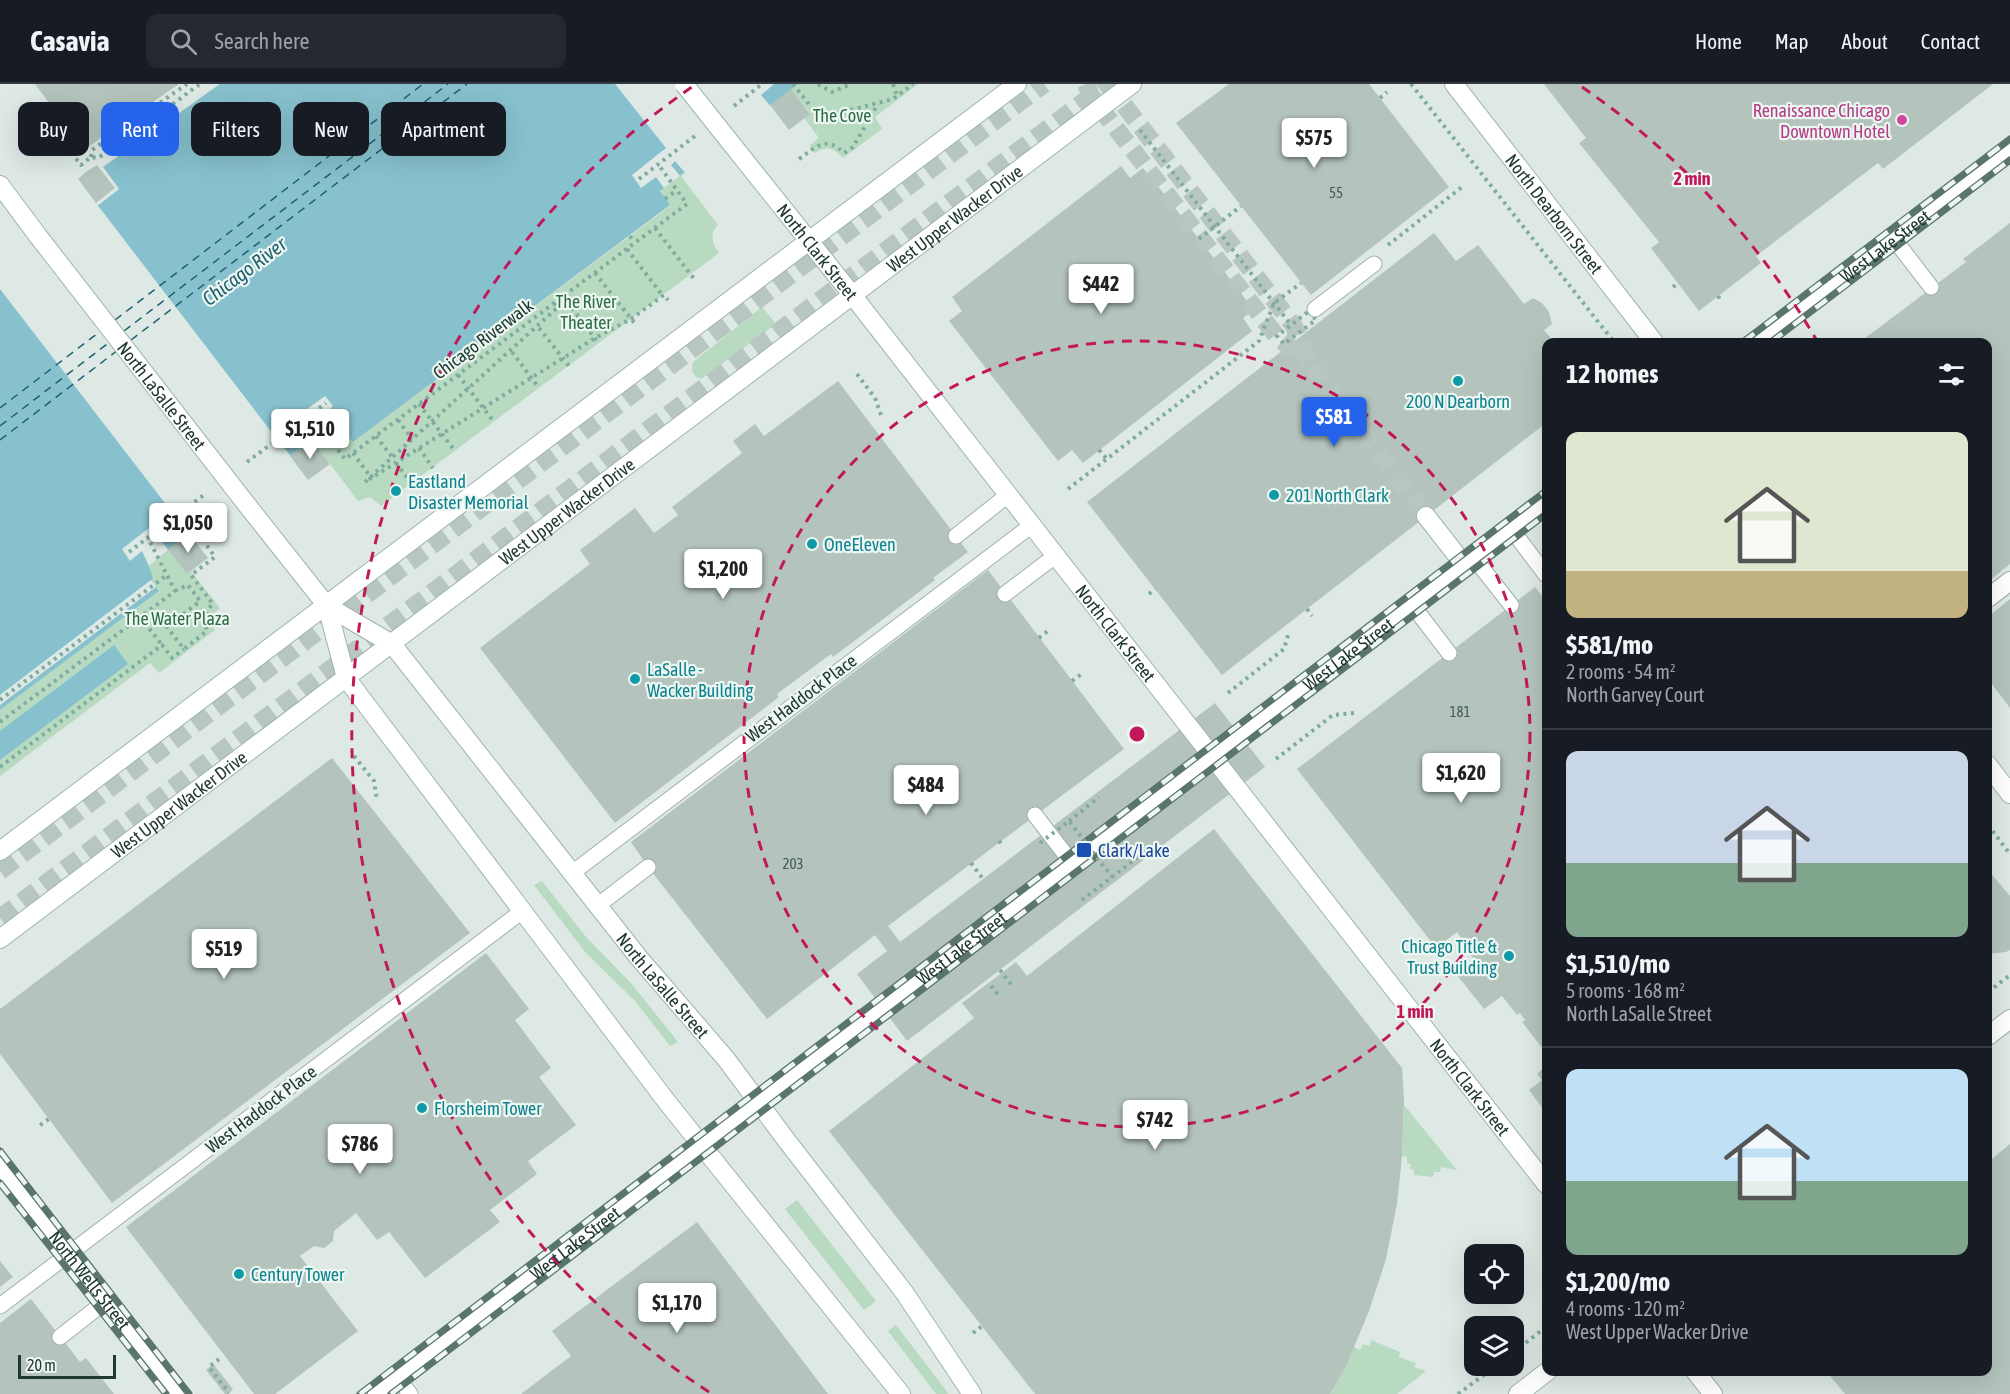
<!DOCTYPE html>
<meta charset="utf-8">
<style>
body{margin:0;font-family:"Asap Condensed",sans-serif;background:#242831;color:#f1f3f6;height:100vh;display:flex;flex-direction:column;font-size:22px;white-space:nowrap}
*{box-sizing:border-box;margin:0}
p{font-size:20px;color:#9ea1a6}
.icon{flex:none;width:33px;height:33px;fill:none;stroke:currentColor;stroke-width:2;stroke-linecap:round;stroke-linejoin:round}
.map{position:relative;flex:1;overflow:hidden}
.details{position:absolute;left:1542px;top:254px;width:450px;height:1038px;display:flex;flex-direction:column;background:#171b24;border-radius:12px;box-shadow:0 6px 24px #0002}
.details>*{flex:none}
.guide{position:absolute;left:18px;top:18px;width:570px;height:54px;display:flex;gap:12px}
.buttons{position:absolute;left:1464px;top:1160px;display:grid;gap:12px}
.buttons a{display:grid;place-items:center;width:60px;height:60px;border-radius:12px;background:#171b24;box-shadow:0 6px 24px #0002;font-size:30px}
.scale{position:absolute;left:18px;bottom:15px;width:98px;box-sizing:border-box;padding-left:6px;border:3px solid #203832;border-top:0;font-size:16px;line-height:21px;white-space:nowrap;color:#203832;-webkit-text-stroke:4px #eef6f2;paint-order:stroke}
.price{position:absolute;translate:-50% -51px;padding:0 14px;border-radius:6px;background:#fff;color:#222;font-size:20px;line-height:39px;filter:drop-shadow(0 2px 3px #0008)}
.price::after{content:'';position:absolute;left:50%;top:36px;width:18px;height:14px;margin-left:-9px;background:inherit;clip-path:polygon(0 0,100% 0,50% 100%)}
.price.current{background:#2563eb;color:#fff}
ul{padding:0;list-style:none}
li{display:grid;align-content:center;gap:12px;height:318px;padding:0 24px}
li+li{border-top:2px solid #363941}
li span{display:grid;place-items:center;height:186px;border-radius:12px;color:#555}
li>.icon{margin-inline-start:auto}
span .icon{width:108px;height:108px;fill:#fffc;stroke-width:1}
li b{font-size:26px}
h2{display:flex;justify-content:space-between;align-items:center;height:72px;padding:0 24px;font-size:26px}
.chip{padding:0 21px;border-radius:12px;background:#171b24;box-shadow:0 6px 24px #0002;font-size:21px;line-height:54px}
.chip.current{background:#2563eb;color:#fff}
header{display:flex;align-items:center;gap:36px;box-sizing:border-box;height:84px;padding:0 30px;background:#171b24;border-bottom:2px solid #363941}
header strong{font-size:28px}
nav{display:flex;gap:33px;margin-inline-start:auto;font-size:21px}
.search{width:420px;height:54px;background:#242831;display:flex;align-items:center;gap:15px;box-sizing:border-box;padding:0 21px;border-radius:12px;color:#9ea1a6;font-size:22px}
.map>svg:first-child{display:block}
.green{fill:#b7dac1}
.water{fill:#87c1cd}
.pier{fill:#dee9e5}
.lines{fill:none;stroke-linecap:round;stroke-linejoin:round}
.ferry{stroke:#1d6271;stroke-width:1.5;stroke-dasharray:8 6;stroke-linecap:butt}
.building{fill:#b4c4bd}
.secondary-tunnel{stroke:#b8c6c1;stroke-width:18;stroke-dasharray:18 9;stroke-linecap:butt}
.highway-tunnel{stroke:#b8c6c1;stroke-width:18;stroke-dasharray:18 9;stroke-linecap:butt}
.lane-casing{stroke:#a1b0ac;stroke-width:17}
.street-casing{stroke:#a1b0ac;stroke-width:20}
.secondary-casing{stroke:#9eb5ad;stroke-width:20}
.path{stroke:#80ac9f;stroke-width:4;stroke-dasharray:3 4.5;stroke-linecap:butt}
.lane{stroke:#fff;stroke-width:15}
.street{stroke:#fff;stroke-width:18}
.secondary{stroke:#fff;stroke-width:18}
.rail-casing{stroke:#5a746e;stroke-width:7}
.rail{stroke:#eef6f2;stroke-width:4.5;stroke-dasharray:14;stroke-linecap:butt}
.secondary-bridge-casing{stroke:#9eb5ad;stroke-width:20;stroke-linecap:butt}
.path-bridge{stroke:#80ac9f;stroke-width:4;stroke-dasharray:3 4.5;stroke-linecap:butt}
.secondary-bridge{stroke:#fff;stroke-width:18}
.ring{fill:none;stroke:#c2185b;stroke-width:3;stroke-dasharray:10 8}
.hotel-dot{fill:#d1479c;stroke:#eef6f2;stroke-width:2}
.culture-dot{fill:#0f9aa8;stroke:#eef6f2;stroke-width:2}
.transit-dot{fill:#1a4fb4;stroke:#eef6f2;stroke-width:2}
.labels{text-anchor:middle;dominant-baseline:central;stroke-width:4.5;stroke-linejoin:round;paint-order:stroke}
.number-label{font-size:15px;fill:#455b55}
.hotel-label{font-size:18px;fill:#b23c85;stroke:#eef6f2;text-anchor:end}
.park-label{font-size:18px;fill:#2c6d46;stroke:#eef6f2}
.street-label{font-size:18px;fill:#203832;stroke:#eef6f2}
.culture-label{font-size:18px;fill:#0d838f;stroke:#eef6f2;text-anchor:start}
.transit-label{font-size:18px;fill:#164399;stroke:#eef6f2;text-anchor:start}
.water-label{font-size:20px;font-style:italic;fill:#1d6271;stroke:#eef6f2}
.centre{fill:#c2185b;stroke:#eef6f2;stroke-width:3}
.ring-label{font-size:18px;text-anchor:middle;font-weight:bold;fill:#c2185b;stroke:#eef6f2;stroke-width:4.5;stroke-linejoin:round;paint-order:stroke}
</style>
<header>
<strong>Casavia</strong>
<div class="search"><svg class="icon" aria-label="search" viewBox="0 0 24 24"><circle cx="10" cy="10" r="6"/><path d="M15 15l6 6"/></svg>Search here</div>
<nav><a>Home</a><a>Map</a><a>About</a><a>Contact</a></nav>
</header>
<div class="map">
<svg width="2010" height="1310" viewBox="0 0 2010 1310">
<rect width="100%" height="100%" fill="#dee9e5"/>
<path class="green" d="M748,0h170l-43,33 7,12 -39,29c-9,-10 -16,-13 -28,-5l-5,-8 9,-7 -15,-20 6,-5 -19,-24 -110,87 37,49c-9,8 -6,19 1,28l-338,253 -11,-9 -12,4 -46,-61 -144,110 19,24 4,-3 29,37 -7,6 -3,5 5,11 -56,43 -9,-10 -150,113v-66l159,-119 -8,-11 -2,-14 179,-155 25,31 317,-236 -10,-14z
M762,223l14,17 -75,55 -5,-2 -4,-6 1,-9z
M542,797l44,56 45,46 47,59 -8,4 -35,-45 -50,-49 -51,-67z
M1404,1021l53,65 -16,-3 -1,5h-6l-1,5 -19,-2v-5l-4,-1 1,-5 -4,-1v-6l-5,-1z
M797,1116l79,101 -12,9 -79,-101z
M896,1241l49,64 3,5h-12l-48,-63z
M1371,1256l29,12 -1,5 17,6 -2,4 12,4 -29,23h-67l24,-47 6,3 3,-6 6,2z"/>
<path class="water" d="M220,0h578l-138,107 10,14 -317,237 -18,-21 -167,129 -19,16 4,13 -2,1 8,11 -159,119v-428l119,-93 -16,-22z
M114,561l14,19 -128,96v-29z"/>
<path class="pier" d="M615,0h159l-13,11 11,13 -85,67 -12,-14 -4,4 9,11 -16,12 -8,-11 -15,11 -9,-13 34,-27z
M96,119l177,231 52,-38 8,10 -5,5 8,10 -24,19 -8,-11 -22,16 10,13 -101,79 -11,-14 -20,15 8,12 -19,16 -7,-15 -12,10 -8,-12 49,-38 -171,-222v-11z
M151,496l5,7 -156,118v-10z"/>
<g class="lines">
<path class="ferry" d="M115,236l308,-236
M124,247l324,-247
M131,256l336,-256
M0,324l102,-78
M0,342l111,-85
M0,356l118,-90"/>
</g>
<path class="building" d="M35,0h144l-94,65 -20,-25 -9,7 -6,-9 8,-7z
M1229,0h140l80,103 -138,108 -135,-172z
M1544,0h449l-110,85 -5,-6 -122,93 5,7 -62,48 -48,-63 8,-6 -80,-99 7,-5z
M791,5l19,25 -21,16 -19,-25z
M97,81l18,23 -19,15 -18,-24 9,-8z
M1121,82l9,12 13,-10 8,9 103,133 -11,8 9,13 -169,132 -11,-13 -14,11 -109,-140 13,-10 -10,-14z
M2010,139v341l-22,18v-240h-128l106,-80 -3,-3z
M1434,149l22,28 22,-16 46,59 9,-6 9,5 7,9 3,12 -8,6 10,12h-8v81l-324,252 -135,-173z
M838,297l130,171 -35,26 2,2 -102,77 -2,-3 -54,40 2,3 -164,126 -135,-175 110,-84 -10,-14 55,-42 19,25 24,-18 -6,-8 70,-54 -9,-12 22,-17 9,12z
M312,356l18,24 -22,16 -18,-24z
M189,450l19,24 -21,16 -19,-24z
M988,486l136,179 -236,177 12,16 315,-239 50,64 -358,274 -50,-67 30,-23 -12,-16 -108,84 -119,-152 -17,-25z
M1535,503l11,14v452l-24,-31 3,-2 -5,-7 -3,2 -15,-19 -18,13 -27,-34 18,-14 -14,-19 2,-1 -6,-9 -21,16 -139,-179z
M2010,515v109l-22,-29v-62z
M332,674l138,175 -358,270 -112,-149v-45z
M1214,745l188,239 2,32 -2,56 -5,48 -11,55 -17,52 -22,53 -17,30h-295l-206,-263 145,-113 -12,-15 54,-41 11,14z
M1988,786l22,26v54l-4,2 -18,2z
M486,869l43,56 -14,11 36,48 -12,9 37,48 -48,36 9,13 -47,36 10,12 -75,56 -36,-46 -12,8 -21,-27 -22,18 -1,10 -9,7 -10,-2 -14,10 58,75 -83,63h-21l-128,-167z
M1546,982v47l-17,-23 13,-10 -5,-6z
M2010,1060v250h-165l-19,-23h162v-209z
M697,1138l131,172h-307l50,-38 -19,-25z
M0,1177l13,16 -13,10z
M31,1215l49,63 6,-4 28,36h-114v-71z
M213,1280l20,25 -5,5h-3l-19,-24z"/>
<g class="lines">
<path class="secondary-tunnel" d="M1086,0l5,12 187,242 29,22
M1108,0l186,242 14,35 118,155"/>
<path class="highway-tunnel" d="M0,787l1044,-787
M0,834l1107,-834"/>
<g class="lane-casing">
<path id="lane" d="M1894,155l37,48
M1315,225l59,-45
M1512,446l34,45
M956,452l52,-41
M1475,475l36,46
M1005,510l50,-38
M1413,522l36,47
M1035,731l37,48
M572,789l460,-348
M597,822l51,-39
M0,1222l521,-394
M60,1253l46,-36
M398,1294l12,16"/>
</g>
<g class="street-casing">
<path id="street" d="M1988,514l22,-17"/>
</g>
<g class="secondary-casing">
<g id="secondary">
<path id="s1" d="M1454,0l200,258"/>
<path id="s2" d="M734,63l119,149 693,888"/>
<path d="M0,101l38,51"/>
<path id="s3" d="M1758,258l252,-191"/>
<path id="s4" d="M247,421l80,101 65,38 247,314 87,101 61,82 117,151 68,102"/>
<path d="M1426,432l40,51"/>
<path d="M327,522l19,72 321,424 234,292"/>
<path d="M1988,681l22,29"/>
<path d="M0,767c340,-254 678,-511 1017,-767"/>
<path id="s5" d="M0,855l1132,-855"/>
<path d="M1988,952l22,-17"/>
<path id="s6" d="M0,1081l179,229"/>
<path d="M1695,1287l18,23"/>
<path id="s7" d="M377,1310l695,-531 474,-359"/>
<path d="M1518,1310l30,-23"/>
</g>
</g>
<path class="path" d="M793,0l27,34 73,-19 20,-15
M818,0l14,8 19,-8
M893,0l4,12
M1411,0l203,258
M1380,14l7,-6
M734,22l28,-22
M44,44l15,9 22,28 10,-8 6,1 6,-3 97,-71
M1140,46l151,195
M91,73l1,-7 95,-66
M799,75c17,-12 27,-24 45,-6l9,-6 25,-43
M639,95l56,-43
M665,115l12,-9
M655,144l40,52
M630,152l2,3
M1199,155l42,-33
M1388,161l74,-58
M627,165l36,47
M595,189l41,52
M1673,203l5,-4
M563,212l36,48
M1718,212l4,6
M555,219l3,4 -193,175 230,-144 36,-19 33,-24 4,5
M1309,227l7,9 -32,24 -7,-8z
M539,244l30,38
M512,268l27,36
M857,290l18,24 6,17
M458,291l36,47
M419,320l36,47
M311,330l34,45 342,-255 -29,-40
M398,336l14,19
M376,352l16,21
M419,364l14,20
M1099,366l9,10
M353,369l17,23
M247,378l79,-59
M396,379l16,21
M1068,405l191,-148 15,-38 27,-20
M129,468l76,-58
M175,507l13,-6 12,16 -33,26 17,22 23,-18c-3,-9 -2,-20 6,-27l-22,-29 24,-18 -12,-17
M1149,510l6,-5
M1307,525l5,7
M140,533l22,28
M1039,554l10,-8
M1072,597l11,-8
M1228,609l56,-44 4,-14
M0,616l167,-125
M0,638l175,-131 -27,-53
M354,672l20,25 3,20
M1276,675l57,-44 21,-2
M0,683l162,-122 10,13 12,-9
M1069,737l30,-24
M1988,741l22,29
M999,757l4,5
M971,779l12,16
M1082,816l60,-46
M1000,886l13,17
M991,902l9,11
M1988,908l22,-17
M40,1041l9,-6
M973,1249l9,-7
M1514,1268l32,-25
M219,1275l-10,8 20,26
M1458,1310l39,-29"/>
<use href="#lane" class="lane"/>
<use href="#street" class="street"/>
<use href="#secondary" class="secondary"/>
<g class="rail-casing">
<path id="rail" d="M1743,258l267,-203
M1771,258l239,-182
M0,1067l189,243
M0,1099l166,211
M360,1310l1186,-903
M391,1310l1155,-880"/>
</g>
<use href="#rail" class="rail"/>
<g class="secondary-bridge-casing">
<g id="secondary-bridge">
<path d="M684,0l50,63"/>
<path id="s8" d="M38,152l209,269"/>
</g>
</g>
<path class="path-bridge" d="M1040,759l29,-22 43,56"/>
<use href="#secondary-bridge" class="secondary-bridge"/>
</g>
<g class="ring">
<circle cx="1137" cy="650" r="393"/>
<path d="M709 1308A785 785 0 0 1 692 3M1582 3A785 785 0 0 1 1817 257"/>
</g>
<circle class="hotel-dot" cx="1902" cy="36" r="6"/>
<g class="culture-dot">
<circle cx="1458" cy="297" r="6"/>
<circle cx="396" cy="407" r="6"/>
<circle cx="1274" cy="411" r="6"/>
<circle cx="812" cy="460" r="6"/>
<circle cx="635" cy="595" r="6"/>
<circle cx="1509" cy="872" r="6"/>
<circle cx="422" cy="1024" r="6"/>
<circle cx="239" cy="1190" r="6"/>
</g>
<rect class="transit-dot" x="1076" y="758" width="16" height="16" rx="3"/>
<g class="labels">
<g class="number-label">
<text x="1336" y="108">55</text>
<text x="1460" y="627">181</text>
<text x="793" y="779">203</text>
</g>
<g class="hotel-label">
<text x="1890" y="26">Renaissance Chicago<tspan x="1890" dy="21">Downtown Hotel</tspan></text>
</g>
<g class="park-label">
<text x="842" y="31">The Cove</text>
<text x="586" y="217">The River<tspan x="586" dy="21">Theater</tspan></text>
<text x="177" y="534">The Water Plaza</text>
</g>
<g class="street-label">
<text stroke="none"><textPath href="#s1" startOffset="164">North Dearborn Street</textPath></text>
<text stroke="none"><textPath href="#s5" startOffset="1196">West Upper Wacker Drive</textPath></text>
<text stroke="none"><textPath href="#s3" startOffset="159">West Lake Street</textPath></text>
<text stroke="none"><textPath href="#s2" startOffset="134">North Clark Street</textPath></text>
<text transform="translate(483 255) rotate(-37)">Chicago Riverwalk</text>
<text stroke="none"><textPath href="#s8" startOffset="202">North LaSalle Street</textPath></text>
<text stroke="none"><textPath href="#s5" startOffset="710">West Upper Wacker Drive</textPath></text>
<text stroke="none"><textPath href="#s2" startOffset="618">North Clark Street</textPath></text>
<text stroke="none"><textPath href="#s7" startOffset="1221">West Lake Street</textPath></text>
<text transform="translate(801 614) rotate(-37)">West Haddock Place</text>
<text stroke="none"><textPath href="#s5" startOffset="224">West Upper Wacker Drive</textPath></text>
<text stroke="none"><textPath href="#s7" startOffset="735">West Lake Street</textPath></text>
<text stroke="none"><textPath href="#s4" startOffset="640">North LaSalle Street</textPath></text>
<text stroke="none"><textPath href="#s2" startOffset="1194">North Clark Street</textPath></text>
<text transform="translate(261 1025) rotate(-37)">West Haddock Place</text>
<text stroke="none"><textPath href="#s7" startOffset="249">West Lake Street</textPath></text>
<text stroke="none"><textPath href="#s6" startOffset="146">North Wells Street</textPath></text>
</g>
<g class="culture-label">
<text x="1458" y="317" text-anchor="middle">200 N Dearborn</text>
<text x="408" y="397">Eastland<tspan x="408" dy="21">Disaster Memorial</tspan></text>
<text x="1286" y="411">201 North Clark</text>
<text x="824" y="460">OneEleven</text>
<text x="647" y="585">LaSalle -<tspan x="647" dy="21">Wacker Building</tspan></text>
<text x="1497" y="862" text-anchor="end">Chicago Title &amp;<tspan x="1497" dy="21">Trust Building</tspan></text>
<text x="434" y="1024">Florsheim Tower</text>
<text x="251" y="1190">Century Tower</text>
</g>
<g class="transit-label">
<text x="1098" y="766">Clark/Lake</text>
</g>
<g class="water-label">
<text transform="translate(244 187) rotate(-37)">Chicago River</text>
</g>
</g>
<circle cx="1137" cy="650" r="9" class="centre"/>
<g class="ring-label">
<text x="1692" y="101">2 min</text>
<text x="1415" y="934">1 min</text>
</g>
</svg>
<div class="buttons">
<a><svg class="icon" aria-label="locate" viewBox="0 0 24 24"><circle cx="12" cy="12" r="6"/><path d="M12 2v4M12 18v4M2 12h4M18 12h4"/></svg></a>
<a><svg class="icon" aria-label="layers" viewBox="0 0 24 24"><path d="M12 4l9 5-9 5-9-5zM3 14l9 5 9-5"/></svg></a>
</div>
<div class="scale">20 m</div>
<b class="price" style="left:1314px;top:85px">$575</b>
<b class="price" style="left:1101px;top:231px">$442</b>
<b class="price current" style="left:1334px;top:364px">$581</b>
<b class="price" style="left:310px;top:376px">$1,510</b>
<b class="price" style="left:188px;top:470px">$1,050</b>
<b class="price" style="left:723px;top:516px">$1,200</b>
<b class="price" style="left:1461px;top:720px">$1,620</b>
<b class="price" style="left:926px;top:732px">$484</b>
<b class="price" style="left:224px;top:896px">$519</b>
<b class="price" style="left:1155px;top:1067px">$742</b>
<b class="price" style="left:360px;top:1091px">$786</b>
<b class="price" style="left:677px;top:1250px">$1,170</b>
<div class="guide">
<a class="chip">Buy</a>
<a class="chip current">Rent</a>
<a class="chip">Filters</a>
<a class="chip">New</a>
<a class="chip">Apartment</a>
</div>
<section class="details">
<h2>12 homes<svg class="icon" aria-label="filters" viewBox="0 0 24 24"><path d="M4 7h16M4 17h16"/><circle cx="9" cy="7" r="2"/><circle cx="15" cy="17" r="2"/></svg></h2>
<ul>
<li><span style="background:linear-gradient(#dfe7d0 75%,#c2b280 0)"><svg class="icon" aria-label="home" viewBox="0 0 24 24"><path d="M3 11l9-7 9 7M6 9v11h12V9"/></svg></span><div><b>$581/mo</b><p>2 rooms · 54 m²</p><p>North Garvey Court</p></div></li>
<li><span style="background:linear-gradient(#c9d6e8 60%,#7fa58c 0)"><svg class="icon" aria-label="home" viewBox="0 0 24 24"><path d="M3 11l9-7 9 7M6 9v11h12V9"/></svg></span><div><b>$1,510/mo</b><p>5 rooms · 168 m²</p><p>North LaSalle Street</p></div></li>
<li><span style="background:linear-gradient(#bfe0f5 60%,#7fa58c 0)"><svg class="icon" aria-label="home" viewBox="0 0 24 24"><path d="M3 11l9-7 9 7M6 9v11h12V9"/></svg></span><div><b>$1,200/mo</b><p>4 rooms · 120 m²</p><p>West Upper Wacker Drive</p></div></li>
</ul>
</section>
</div>
